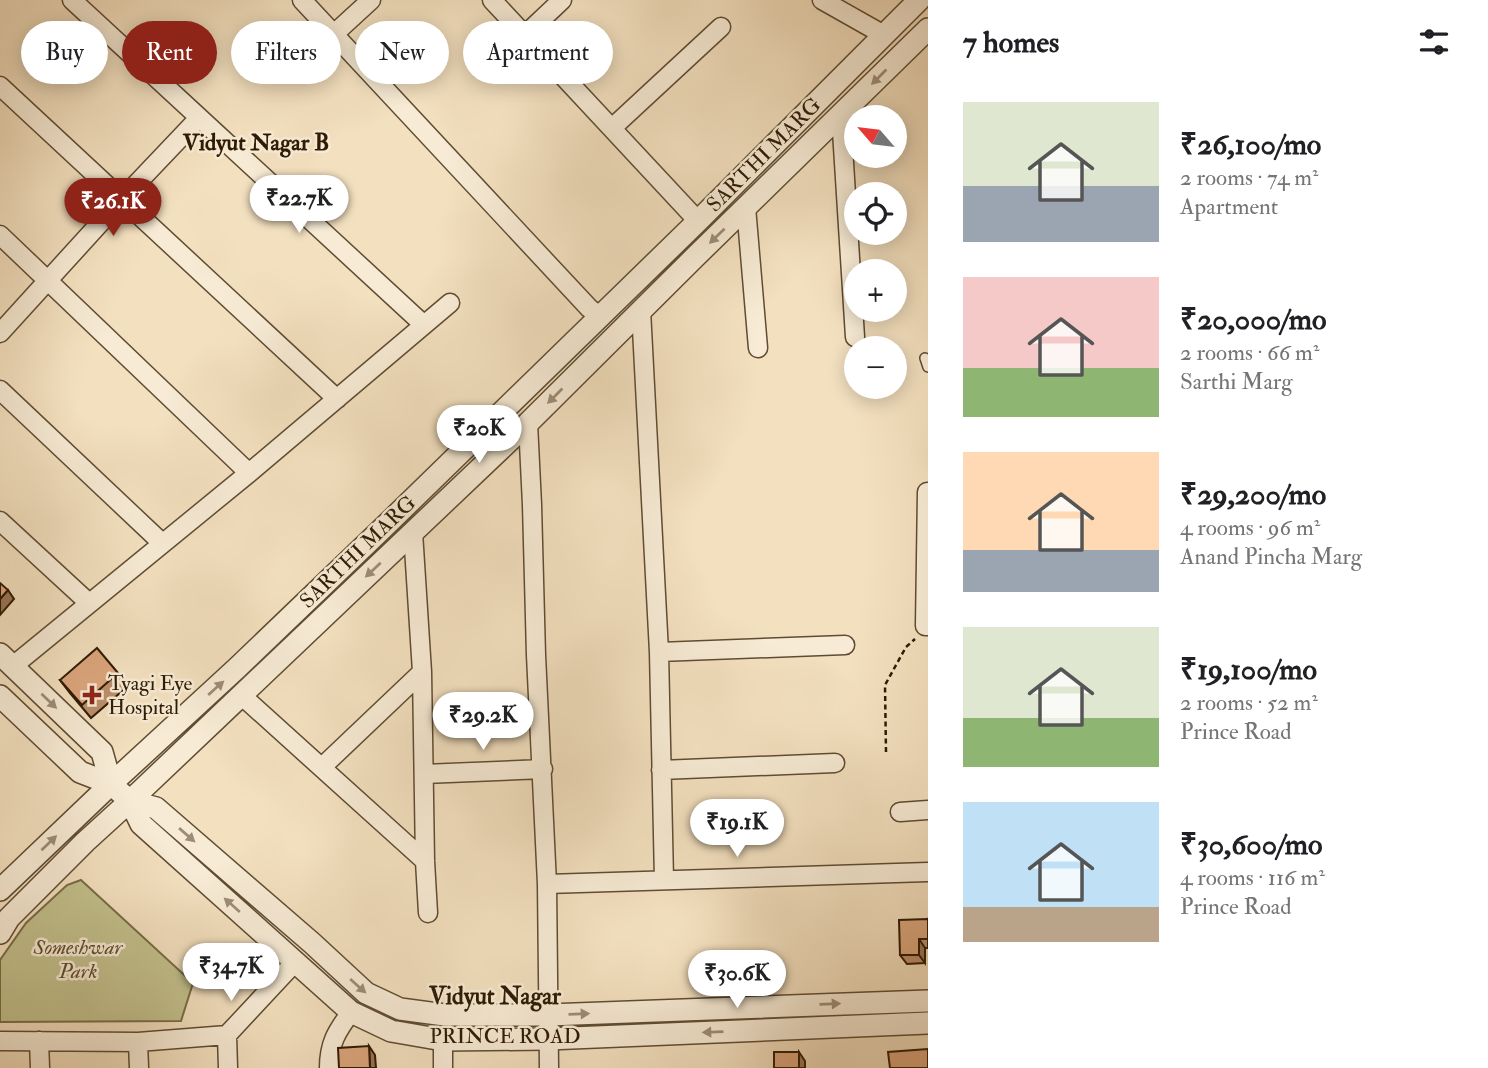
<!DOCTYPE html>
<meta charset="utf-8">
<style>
body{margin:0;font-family:"IM FELL Double Pica",serif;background:#f2f2f2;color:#202124;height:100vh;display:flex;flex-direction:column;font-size:26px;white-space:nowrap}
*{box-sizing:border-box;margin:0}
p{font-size:23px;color:#757577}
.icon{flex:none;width:38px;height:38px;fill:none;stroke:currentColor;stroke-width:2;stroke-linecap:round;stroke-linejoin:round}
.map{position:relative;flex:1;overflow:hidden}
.details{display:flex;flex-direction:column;background:#fff;width:560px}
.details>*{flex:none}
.guide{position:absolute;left:21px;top:21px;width:665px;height:63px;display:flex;gap:14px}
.needle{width:46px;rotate:298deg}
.tools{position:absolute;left:844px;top:105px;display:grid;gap:14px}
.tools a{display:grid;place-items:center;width:63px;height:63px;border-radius:50%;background:#fff;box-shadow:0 4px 18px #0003;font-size:35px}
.price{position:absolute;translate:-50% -60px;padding:0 16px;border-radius:24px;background:#fff;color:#222;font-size:23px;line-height:46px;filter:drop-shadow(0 2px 4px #0008)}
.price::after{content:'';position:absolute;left:50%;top:42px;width:21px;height:16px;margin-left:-10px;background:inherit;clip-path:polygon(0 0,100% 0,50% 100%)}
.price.current{background:#8f2418;color:#fff}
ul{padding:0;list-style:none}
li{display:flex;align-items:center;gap:21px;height:175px;padding:0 35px}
li span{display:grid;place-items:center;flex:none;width:196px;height:140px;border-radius:0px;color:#555}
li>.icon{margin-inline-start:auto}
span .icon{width:84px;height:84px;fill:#fffc;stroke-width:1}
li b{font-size:30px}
h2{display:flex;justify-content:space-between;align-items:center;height:84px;padding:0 35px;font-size:30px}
.tag{padding:0 24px;border-radius:32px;background:#fff;box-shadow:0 4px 18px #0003;font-size:24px;line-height:63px}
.tag.current{background:#8f2418;color:#fff}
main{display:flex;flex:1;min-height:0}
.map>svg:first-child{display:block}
.green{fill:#c2c08d;stroke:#786d48;stroke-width:2}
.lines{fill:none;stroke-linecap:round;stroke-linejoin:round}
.service-casing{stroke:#5f4c33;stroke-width:12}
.minor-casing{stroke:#5f4c33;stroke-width:21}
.tertiary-casing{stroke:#5f4c33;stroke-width:24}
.path{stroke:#2e1a04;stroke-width:2.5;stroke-dasharray:5 3.5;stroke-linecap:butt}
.service{stroke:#f7ebd5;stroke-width:9}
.minor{stroke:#f7ebd5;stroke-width:18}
.tertiary{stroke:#f7ebd5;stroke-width:21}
.wall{fill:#bc8e6b;stroke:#2e1a04;stroke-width:2}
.shaded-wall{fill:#997457;stroke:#2e1a04;stroke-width:2}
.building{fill:#dba57c;stroke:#2e1a04;stroke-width:2}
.oneway{fill:#9d8d77}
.poi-dot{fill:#8f2418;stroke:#f7ebd5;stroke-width:2.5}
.labels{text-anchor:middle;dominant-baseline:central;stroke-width:5;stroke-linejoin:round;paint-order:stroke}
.street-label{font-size:21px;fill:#2e1a04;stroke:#f7ebd5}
.poi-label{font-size:21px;fill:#2e1a04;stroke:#f7ebd5;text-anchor:start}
.park-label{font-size:21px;font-style:italic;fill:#5a4c2d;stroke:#f7ebd5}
.neighbourhood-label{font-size:23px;font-weight:bold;fill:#2e1a04;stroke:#f7ebd5}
.quarter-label{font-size:24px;font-weight:bold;fill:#2e1a04;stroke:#f7ebd5}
</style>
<main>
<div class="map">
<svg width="928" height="1068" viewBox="0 0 928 1068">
<rect width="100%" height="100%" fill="#f3e0bf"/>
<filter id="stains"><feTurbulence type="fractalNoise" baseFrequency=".00286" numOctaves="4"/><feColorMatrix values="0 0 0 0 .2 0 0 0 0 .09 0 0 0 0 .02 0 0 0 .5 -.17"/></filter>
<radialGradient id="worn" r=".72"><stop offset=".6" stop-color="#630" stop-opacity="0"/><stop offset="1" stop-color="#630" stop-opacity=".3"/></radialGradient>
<path class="green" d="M81,880l112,103 -12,38 -181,1v-62l26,-37 41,-38z"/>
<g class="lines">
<g class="service-casing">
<path id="service" d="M925,358l3,9"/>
</g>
<g class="minor-casing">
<path id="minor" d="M72,0l352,325
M302,0l287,308 11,9
M492,0l206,221
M822,0l62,35
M334,34l37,-34
M525,35l37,-35
M0,86l337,313
M841,115l14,222
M612,128l109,-101
M746,207l12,141
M0,235l249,238
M641,310l18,342 5,228
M0,333l122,-134 77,-81
M0,390l162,153
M528,423l4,82 4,150 11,229 2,184
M927,492l-2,134h3
M0,521l89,82
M413,532l9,140 3,189 3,52
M659,652l186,-7
M13,666l236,-193 201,-170
M241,695l184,166
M322,767l100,-95
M661,770l174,-7
M424,774l119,-5
M900,812l28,-2
M547,884l381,-12
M0,1041l138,1 89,-7
M39,1041l1,27
M138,1042l1,26
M228,1068l-1,-33 68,-73
M329,1068c0,-25 8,-37 22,-56
M443,1068v-28"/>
</g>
<g class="tertiary-casing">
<path id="tertiary" d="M0,654l102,98 9,32
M0,696l80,76 31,12 19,17 11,23 210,188 40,19 52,9 105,-1 380,-16
M130,801l26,7 156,135 54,50 34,16 45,6h103l380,-14
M0,890l111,-106 126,-116 145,-139 316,-308 221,-221
M0,933l9,-15 76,-76 45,-41 398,-378 167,-166 233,-228"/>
</g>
<path class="path" d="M886,752l-1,-67 21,-38 9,-8"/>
<use href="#service" class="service"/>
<use href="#minor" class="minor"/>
<use href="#tertiary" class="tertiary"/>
</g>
<path class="wall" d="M118,673l10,13 -37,32 -21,-25 -10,-13z
M928,919v29h-3v15l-18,1 -7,-9z"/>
<path class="shaded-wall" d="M8,590l6,9 -14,16v-16z
M919,939l6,9v15l-6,-8z
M369,1046l6,9 1,13h-6z
M799,1052l6,9v7h-6z"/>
<path class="building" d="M0,583l8,7 -8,9z
M97,648l21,25 -36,32 -22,-25z
M928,919v20h-9v16h-19l-1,-35z
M369,1046l1,22h-31l-1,-20z
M928,1049v19h-38l-2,-16z
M774,1052h25v16h-25z"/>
<defs><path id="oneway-solid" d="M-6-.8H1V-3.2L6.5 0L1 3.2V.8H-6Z" transform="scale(1.75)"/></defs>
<g class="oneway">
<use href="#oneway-solid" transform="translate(879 77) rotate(135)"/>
<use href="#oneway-solid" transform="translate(717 236) rotate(136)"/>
<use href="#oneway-solid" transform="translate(555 396) rotate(135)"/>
<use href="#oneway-solid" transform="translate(373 570) rotate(137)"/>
<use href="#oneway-solid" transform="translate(216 688) rotate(-42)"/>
<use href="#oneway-solid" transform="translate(49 701) rotate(44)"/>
<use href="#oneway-solid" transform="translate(187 835) rotate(41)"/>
<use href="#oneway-solid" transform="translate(49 843) rotate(-44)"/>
<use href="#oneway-solid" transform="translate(232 905) rotate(-138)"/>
<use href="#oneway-solid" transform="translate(358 986) rotate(42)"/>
<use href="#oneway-solid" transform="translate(830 1004) rotate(-2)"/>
<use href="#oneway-solid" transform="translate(579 1014) rotate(-2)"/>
<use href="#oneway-solid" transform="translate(713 1032) rotate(178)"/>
</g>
<path class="poi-dot" d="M88.5 684.5h7v7h7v7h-7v7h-7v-7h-7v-7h7z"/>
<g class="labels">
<g class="street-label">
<text transform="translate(764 155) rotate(-45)">SARTHI MARG</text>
<text transform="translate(358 552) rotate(-44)">SARTHI MARG</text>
<text x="505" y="1036">PRINCE ROAD</text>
</g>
<g class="poi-label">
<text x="108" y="683">Tyagi Eye<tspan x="108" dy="24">Hospital</tspan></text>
</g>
<g class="park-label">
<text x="78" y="947">Someshwar<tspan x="78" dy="24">Park</tspan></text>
</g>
<g class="neighbourhood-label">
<text x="256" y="142">Vidyut Nagar B</text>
</g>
<g class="quarter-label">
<text x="495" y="996">Vidyut Nagar</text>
</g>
</g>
<rect width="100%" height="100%" filter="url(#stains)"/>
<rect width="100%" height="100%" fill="url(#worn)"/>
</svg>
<div class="tools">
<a><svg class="needle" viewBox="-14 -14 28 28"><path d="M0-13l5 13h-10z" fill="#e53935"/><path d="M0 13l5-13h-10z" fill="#757577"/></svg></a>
<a><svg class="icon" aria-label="locate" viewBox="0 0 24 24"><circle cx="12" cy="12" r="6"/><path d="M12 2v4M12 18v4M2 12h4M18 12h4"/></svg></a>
<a>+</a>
<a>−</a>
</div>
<b class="price" style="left:299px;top:235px">₹22.7K</b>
<b class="price current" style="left:113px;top:238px">₹26.1K</b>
<b class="price" style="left:479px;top:465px">₹20K</b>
<b class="price" style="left:483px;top:752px">₹29.2K</b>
<b class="price" style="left:737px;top:859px">₹19.1K</b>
<b class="price" style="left:231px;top:1003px">₹34.7K</b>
<b class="price" style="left:737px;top:1010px">₹30.6K</b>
<div class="guide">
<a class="tag">Buy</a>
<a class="tag current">Rent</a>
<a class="tag">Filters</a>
<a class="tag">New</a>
<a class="tag">Apartment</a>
</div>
</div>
<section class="details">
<h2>7 homes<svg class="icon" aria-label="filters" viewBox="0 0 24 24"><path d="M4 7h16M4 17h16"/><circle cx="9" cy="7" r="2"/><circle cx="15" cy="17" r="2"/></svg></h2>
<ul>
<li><span style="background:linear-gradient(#dfe7d0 60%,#9aa5b1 0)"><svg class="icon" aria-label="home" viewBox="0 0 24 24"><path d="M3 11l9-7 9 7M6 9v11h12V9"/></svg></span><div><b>₹26,100/mo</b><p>2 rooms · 74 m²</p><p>Apartment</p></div></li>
<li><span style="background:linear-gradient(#f6c9c9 65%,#8fb573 0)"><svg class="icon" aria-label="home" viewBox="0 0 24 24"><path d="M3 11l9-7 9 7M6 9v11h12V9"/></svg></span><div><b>₹20,000/mo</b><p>2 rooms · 66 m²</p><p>Sarthi Marg</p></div></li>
<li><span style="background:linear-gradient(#ffd9b3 70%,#9aa5b1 0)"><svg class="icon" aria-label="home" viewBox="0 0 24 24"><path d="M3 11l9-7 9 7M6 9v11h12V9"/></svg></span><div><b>₹29,200/mo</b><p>4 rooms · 96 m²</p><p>Anand Pincha Marg</p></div></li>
<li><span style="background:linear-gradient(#dfe7d0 65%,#8fb573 0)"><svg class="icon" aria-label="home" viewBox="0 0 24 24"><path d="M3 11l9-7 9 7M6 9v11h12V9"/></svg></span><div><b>₹19,100/mo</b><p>2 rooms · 52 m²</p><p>Prince Road</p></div></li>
<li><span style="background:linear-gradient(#bfe0f5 75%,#b9a48a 0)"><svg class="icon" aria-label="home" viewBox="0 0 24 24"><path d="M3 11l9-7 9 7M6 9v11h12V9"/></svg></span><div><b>₹30,600/mo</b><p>4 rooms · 116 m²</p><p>Prince Road</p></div></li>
</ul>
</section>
</main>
